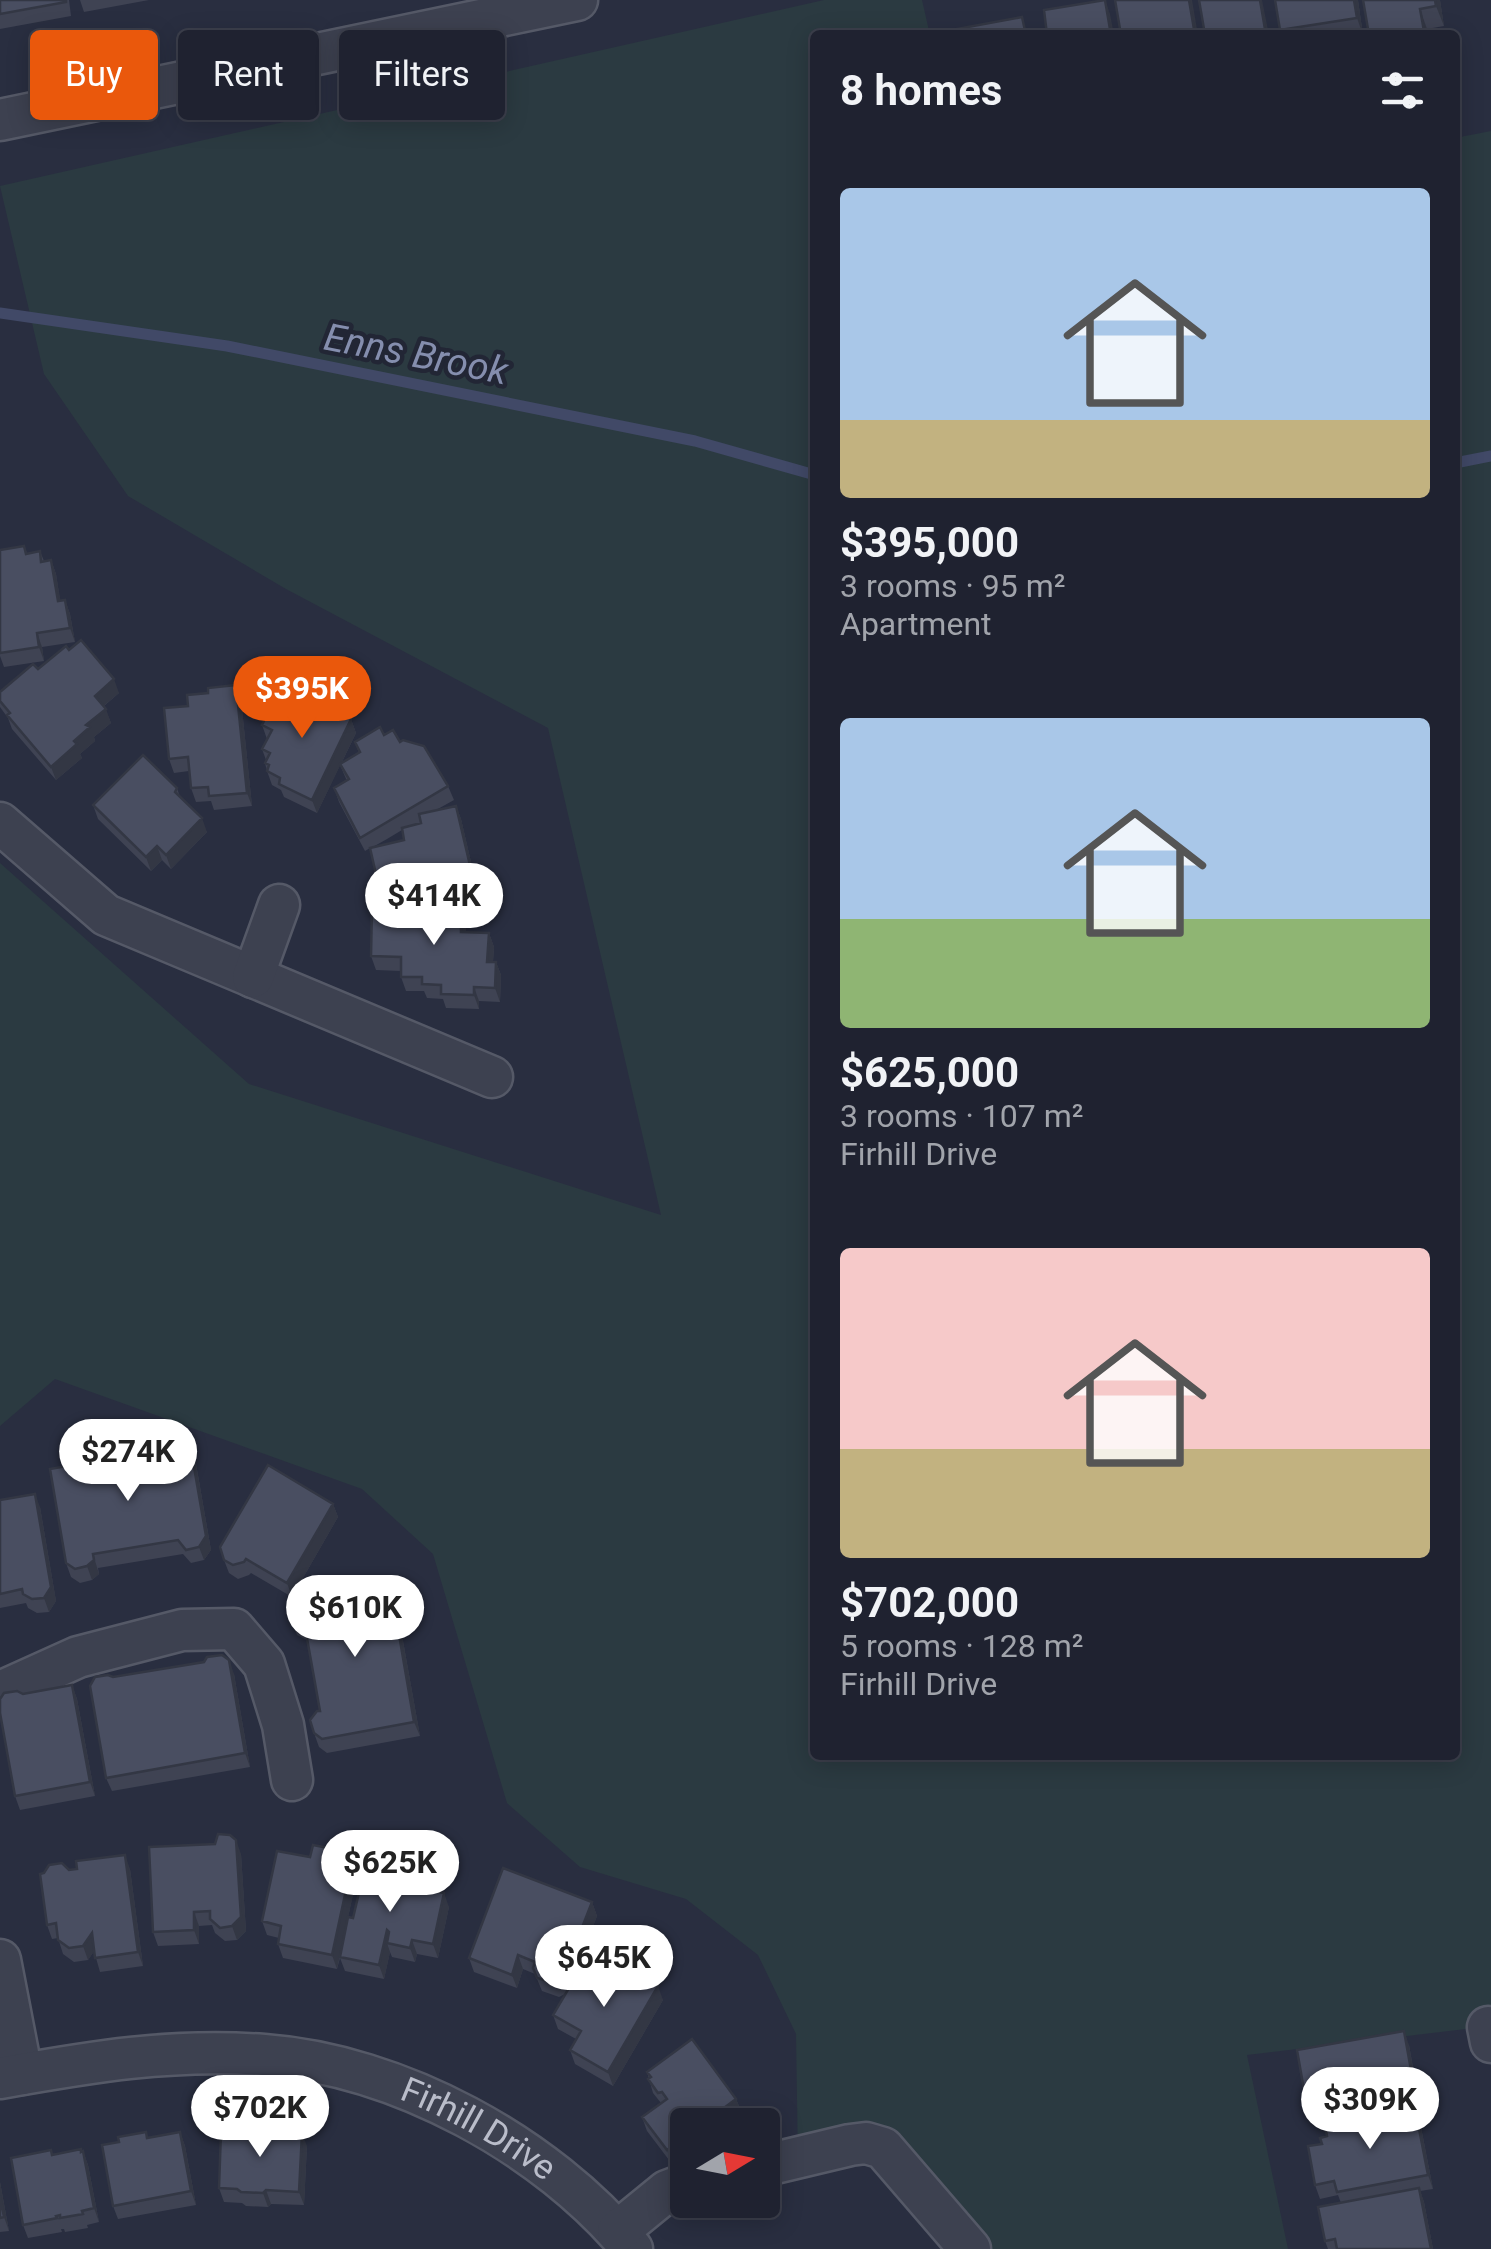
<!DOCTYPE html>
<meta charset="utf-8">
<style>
body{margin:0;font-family:Roboto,sans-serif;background:#272a38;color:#f1f3f6;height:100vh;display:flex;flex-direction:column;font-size:38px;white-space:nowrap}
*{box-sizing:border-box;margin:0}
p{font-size:32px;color:#a1a4ab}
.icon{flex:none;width:55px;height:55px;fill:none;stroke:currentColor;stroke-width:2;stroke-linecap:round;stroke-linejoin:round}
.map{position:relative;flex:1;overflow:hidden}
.sheet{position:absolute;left:810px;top:30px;width:650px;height:1730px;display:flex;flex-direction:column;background:#1f2230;border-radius:10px;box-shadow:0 5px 25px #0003,0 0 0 2px #3c3f4c}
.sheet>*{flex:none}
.guide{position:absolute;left:30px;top:30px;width:630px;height:90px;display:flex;gap:20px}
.needle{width:65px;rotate:80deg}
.controls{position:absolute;left:670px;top:2108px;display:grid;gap:20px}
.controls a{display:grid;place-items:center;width:110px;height:110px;border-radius:10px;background:#1f2230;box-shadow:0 5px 25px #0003,0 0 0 2px #3c3f4c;font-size:50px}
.price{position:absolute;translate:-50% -85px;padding:0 22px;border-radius:35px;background:#fff;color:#222;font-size:32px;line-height:65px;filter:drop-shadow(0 2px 5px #0008)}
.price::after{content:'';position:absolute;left:50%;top:60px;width:30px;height:22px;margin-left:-15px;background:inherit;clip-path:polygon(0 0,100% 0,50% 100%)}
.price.active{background:#ea580c;color:#fff}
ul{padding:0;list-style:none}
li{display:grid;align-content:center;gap:20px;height:530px;padding:0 30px}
li span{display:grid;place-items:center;height:310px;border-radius:10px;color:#555}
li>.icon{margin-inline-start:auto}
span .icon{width:180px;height:180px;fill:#fffc;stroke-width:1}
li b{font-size:42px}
h2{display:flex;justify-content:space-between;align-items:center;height:120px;padding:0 30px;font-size:42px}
.pill{padding:0 35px;border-radius:10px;background:#1f2230;box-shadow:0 5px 25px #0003,0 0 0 2px #3c3f4c;font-size:35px;line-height:90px}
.pill.active{background:#ea580c;color:#fff}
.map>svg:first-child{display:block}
.green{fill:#2b3a41}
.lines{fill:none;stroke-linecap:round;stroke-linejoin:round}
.stream{stroke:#414967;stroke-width:11}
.minor-casing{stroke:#555967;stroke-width:45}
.minor{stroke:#3d4150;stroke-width:40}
.wall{fill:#3f4353;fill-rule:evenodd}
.shaded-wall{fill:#333744}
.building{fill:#494e61;stroke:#333744;stroke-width:2.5}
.labels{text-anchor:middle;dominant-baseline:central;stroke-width:9;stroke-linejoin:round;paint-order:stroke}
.street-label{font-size:35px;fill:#babdca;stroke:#222635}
.water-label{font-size:38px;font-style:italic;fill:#858eae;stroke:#222635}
</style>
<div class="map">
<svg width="1491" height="2249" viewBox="0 0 1491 2249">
<rect width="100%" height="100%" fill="#292e40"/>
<path class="green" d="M824,0h98l8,35h-115v1720h640v-1617l36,-7v1895l-244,29 41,194h-334l-88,-95 -68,10 -2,-130 -38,-79 -72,-56 -106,-32 -73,-64 -74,-249 -71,-65 -307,-110 -55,47v-563l249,221 412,131 -113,-487 -262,-139 -158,-93 -84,-122 -44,-188z"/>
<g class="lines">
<path class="stream" d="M0,313l227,33 468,95 120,34
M1455,463l36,-7"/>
<g class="minor-casing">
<g id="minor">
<path d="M0,120l577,-120"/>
<path d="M0,823l106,92 386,162"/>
<path d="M253,977l26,-72"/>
<path d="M0,1694l5,-4 73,-33 104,-27 52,-1 30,35 19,61 9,55"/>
<path d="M0,1960l22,114"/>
<path d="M1488,2027l3,15"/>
<path id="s1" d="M0,2078c90,-16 172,-30 264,-23 135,10 282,90 368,194"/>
<path d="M762,2166l88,-21 16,-2 17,5 87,101"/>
<path d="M618,2231l49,-40 21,-8"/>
</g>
</g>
<use href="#minor" class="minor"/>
</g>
<path class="wall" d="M0,0h69l2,16 -71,13z
M80,0h69l-65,12z
M1358,0l5,35h-82l-1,-5z
M1363,0h77l4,26 -17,3 1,6h-59z
M24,546l3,7 13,-2 4,10 7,-1 5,14 4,27 5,-1 5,14 5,28 -33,5 2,14 -40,6 -4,-11v-106z
M69,650l50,43 -15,13 7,17 -17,14 1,4 -15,13 2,4 -26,22 -44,-51 -4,-11 -8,-11v-15z
M236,685l5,14 11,107 -38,4 -3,-9 -15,1 -5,-14 -2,-17 -15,2 -5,-14 19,-53 20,-13z
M351,719l5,14 -15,31 18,-11 -4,-11 29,-7 16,7 48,44 6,14 -18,10 20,-4 5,13 20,86 -20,5 5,14v9h23l5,14 -1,15h3l5,13 -1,27 -21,-1v8l-33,-1 -3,-9 -16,-1 -3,-7h-18l-5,-14v-6l-25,-1 -5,-14 15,-48 -16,-60 -5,3 -26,-49 -5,-14 13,-7 -7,-16 -23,48 -33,-16 -3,-7 -9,-5 -5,-14 -2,-8 1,-3 -4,-11 5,-10 -5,-14zM402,830l2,10 -33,8 16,-9zM417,902l3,7 -28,-1z
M177,788l3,9 27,35 -36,37 -9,-9 -11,11 -53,-52 -5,-14z
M190,1444l5,14 16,92 -7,10 -13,3 -8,-9 -85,14 1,6 -7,6 -12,3 -9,-6 -5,-14z
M0,1500l40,7 16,94 -7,11 -12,1 -9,-5 -2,-5 -26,5z
M333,1504l5,13 -46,80 -41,-24 -2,2 -11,4 -9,-6 -5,-13z
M395,1596l25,140 -93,17 -8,-6 -5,-14 6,-22 -13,-71 -10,-5 -5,-14z
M204,1662l30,12 16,93 -138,24 -6,-13 7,-101z
M72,1685l5,14 18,97 -75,14 -5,-14 8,-102z
M241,1854l5,77 -9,9 -12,1 -10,-8 -3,-8 -13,1v18l-41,2 -5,-14z
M359,1867l-11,50 5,1 76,-28 20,17 -11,51 -21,-4 -2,8 -23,-5 -2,-5 -6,27 -39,-8 -5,-13 -3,11 -54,-11 -5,-14 1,-6 -12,-3 -5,-14z
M130,1869l13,97 -43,6 -6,-21 -6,9 -14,2 -11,-8 -5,-16 -6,1 -5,-14 22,-55z
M592,1902l5,14 -27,69 35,-14 58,29 -50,86 -38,-22 -5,-14 6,-11 -18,-10 -5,-14 12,-21 -6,3 -17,-6 -7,-17 -12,-5 -6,19 -43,-16 -5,-14z
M1409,2045l7,39 -5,1 4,23 5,14 13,67 -13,2 4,11 9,47h-105l-3,-8 16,-38 -3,-8 -18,4 -5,-14 7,-41 5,-8 -8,-17 -3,-16 -7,1 -5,-14z
M647,2072l89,27 6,14 -17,12h-37v28l-16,11 -25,-33 -5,-14 19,-14 -8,-10z
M246,2131l23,1 38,14 -3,59 -33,-1 -3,3 -22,-1 -4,-3 -18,-1 -5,-14z
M180,2132l5,14 11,59 -78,14 -5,-13 35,-68z
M83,2151l5,14 11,57 -12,3 1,3 -23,4 -1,-3h-3l1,3 -34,6 -5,-13 29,-71z
M0,2182l9,49 -9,1z"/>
<path class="shaded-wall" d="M1105,0l5,14 4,21h-3z
M1189,0h3l6,35h-3z
M1260,0h2l7,35h-3z
M1354,0h4l5,35 -6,-17z
M1435,0h5l4,26 -8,-20z
M1420,9l7,20 1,6h-3l-1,-4z
M51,560l5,14 7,41 -5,-14z
M65,600l5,14 5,28 -5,-14z
M37,633l5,14 2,14 -5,-14z
M114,679l5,14 -19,16 -5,-13z
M236,685l5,14 11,107 -5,-13z
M106,709l5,14 -17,14 1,4 -15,13 2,4 -26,22 -5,-13 35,-42z
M351,719l5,14 -39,80 -5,-13z
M456,806l5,13 20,86 -5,-14z
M202,818l5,14 -36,37 -5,-14z
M157,846l5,14 -11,11 -5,-14z
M461,910l5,14v22l-5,-14z
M489,933l5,14 -2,29 -5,-14z
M496,962l5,13 -1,27 -5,-14z
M474,987l5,14v8l-5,-14z
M190,1444l5,14 16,92 -7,10 -5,-13z
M35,1494l5,13 16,94 -7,11 -5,-14z
M333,1504l5,13 -46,80 -5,-14z
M93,1554l6,20 -7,6 -5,-14z
M390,1582l5,14 25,140 -6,-14z
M229,1660l5,14 16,93 -5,-14z
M72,1685l5,14 18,97 -5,-14z
M236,1840l5,14 5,77 -9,9 -5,-14z
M354,1853l5,14 -22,102 -5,-14z
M125,1855l5,14 13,97 -5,-14z
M444,1893l5,14 -11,51 -5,-14z
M592,1902l5,14 -30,77 -5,-14z
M194,1912l5,14v18l-5,-14z
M387,1930l4,14 -4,-1 3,9 -6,27 -5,-14z
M92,1933l5,14 -9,13 -5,-14z
M412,1940l5,14 -2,8 -5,-14z
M518,1955l5,14 -6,19 -5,-13z
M658,1986l5,14 -50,86 -5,-14z
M1404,2031l5,14 7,39 -5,-14z
M1406,2071l5,14 5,32 -5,-14z
M736,2099l6,14 -17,12h-24z
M1415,2108l5,14 13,67 -5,-14z
M180,2132l5,14 11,59 -5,-14z
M302,2133l5,13 -3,59 -5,-13z
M688,2135v18l-16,11 -5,-14z
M83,2151l5,14 11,57 -5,-14z
M0,2182l9,49 -5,-14 -4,-21z
M1419,2188l5,14 9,47h-2z
M266,2190l5,14 -3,3 -5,-14z"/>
<path class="building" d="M0,0h66v2l-66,12z
M1105,0l6,35h-64l-3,-25z
M1115,0h74l6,35h-74z
M1199,0h61l6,35h-61z
M1275,0h79l3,18 -77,12z
M1363,0h72l1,6 -16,3 4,22 -24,4h-31z
M1022,17l4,18h-68l-1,-6z
M24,546l2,8 14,-3 1,11 10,-2 7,41 7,-1 5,28 -33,5 2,14 -39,6v-103z
M81,640l33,39 -19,17 11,13 -20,16 4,2 -16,14 3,3 -26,23 -44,-52 3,-2 -10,-12v-9l33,-28 5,5 28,-23 3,4z
M236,685l11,108 -38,3 -1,-9 -17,1 -3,-31 -19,2 -5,-51 24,-2 -1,-11 21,-2v-5z
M282,685l69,34 -39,81 -33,-16 1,-6 -13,-7 2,-6 -4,-2 5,-10 -8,-4 10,-19 -10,-5z
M380,727l4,8 9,-5 7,12 3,-2 21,6 24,40 -88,52 -26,-50 15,-9 -9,-15 20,-12 -5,-10z
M143,755l34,33 -2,4 27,26 -36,37 -9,-9 -11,11 -53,-52z
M456,806l20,85 -37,9 -2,-7 -21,5 -3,-11 -32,9 -11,-48 34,-8 -2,-12 19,-5 -2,-9z
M372,907l89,3v22l28,1 -2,29h9l-1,26 -21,-1v8l-33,-1v-9l-19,-1v-7h-21v-20l-30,-1z
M190,1444l16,92 -7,11 -13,3 -8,-10 -85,14 1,6 -7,6 -12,3 -9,-6 -16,-94z
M268,1465l65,39 -46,79 -41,-24 -2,3 -11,3 -9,-5 -4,-13z
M35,1494l16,93 -7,11 -12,1 -9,-5 -1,-5 -22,5v-94z
M390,1582l24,140 -92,17 -8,-6 -4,-13 7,-9h3l-15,-84 -13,-6 -2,-11 7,-11z
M222,1655l7,5 16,93 -139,25 -16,-92 5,-9 13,-2 5,2 91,-15 3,-5z
M72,1685l18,97 -75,14 -15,-83v-14l4,-6 13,-2 6,3z
M218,1834l12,1 6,5 5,77 -9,9 -12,2 -10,-9v-8l-16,1v18l-41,2 -4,-85 66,-3z
M313,1845l41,8 -22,102 -54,-11 3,-18 -19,-5 15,-70 33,6z
M125,1855l13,97 -43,6 -3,-25 -9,13 -14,2 -11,-8 -2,-17 -9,2 -7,-51 4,-1 5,-8 13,-2 7,7 8,-1 -1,-8z
M365,1867l61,14 -2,8 20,4 -11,51 -21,-4 -2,8 -23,-5 2,-11 -2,-2 -8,35 -39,-8 8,-40 5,1z
M503,1868l89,34 -30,77 -8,4 -17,-5 -4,-10 2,-6 -17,-7 -6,20 -43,-17z
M586,1959l19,12 4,-7 12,7 3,-5 34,20 -50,86 -38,-22 11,-19 -28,-16z
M1404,2031l7,39 -5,1 5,32 -92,16 -5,-30 -10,1 -7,-40z
M692,2039l44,60 -35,26h-13v10l-21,15 -25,-33 25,-18 -5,-7 -4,1 -10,-14 3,-2 -4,-5z
M1415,2108l13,67 -91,17 -3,-11 -19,4 -7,-39 14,-2 -2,-6 7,-2 -2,-11z
M226,2127h17l3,4 22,-1 1,2h13v-2h15l1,2 4,1 -3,59 -33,-2 -3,3 -22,-1 -4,-3 -18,-1 2,-57z
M146,2132l1,6 33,-6 11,59 -78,15 -11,-61 17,-3 -1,-5z
M81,2149v3l2,-1 11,57 -12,3 1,3 -23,4v-3l-4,1 1,2 -34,7 -12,-67 40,-8 1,5z
M1419,2188l12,61h-94l-2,-10 -10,2 -7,-34z
M0,2196l4,21 -4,1z"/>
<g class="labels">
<g class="street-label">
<text stroke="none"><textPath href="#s1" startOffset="495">Firhill Drive</textPath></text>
</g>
<g class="water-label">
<text transform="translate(416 354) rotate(11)">Enns Brook</text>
</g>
</g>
</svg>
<div class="controls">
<a><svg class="needle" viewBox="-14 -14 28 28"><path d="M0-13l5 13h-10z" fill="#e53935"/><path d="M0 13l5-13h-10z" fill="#a1a4ab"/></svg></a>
</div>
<b class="price active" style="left:302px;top:741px">$395K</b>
<b class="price" style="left:434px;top:948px">$414K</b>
<b class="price" style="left:128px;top:1504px">$274K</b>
<b class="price" style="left:355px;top:1660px">$610K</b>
<b class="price" style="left:390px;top:1915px">$625K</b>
<b class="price" style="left:604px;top:2010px">$645K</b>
<b class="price" style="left:1370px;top:2152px">$309K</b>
<b class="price" style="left:260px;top:2160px">$702K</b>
<div class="guide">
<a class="pill active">Buy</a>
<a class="pill">Rent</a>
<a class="pill">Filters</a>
</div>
<section class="sheet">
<h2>8 homes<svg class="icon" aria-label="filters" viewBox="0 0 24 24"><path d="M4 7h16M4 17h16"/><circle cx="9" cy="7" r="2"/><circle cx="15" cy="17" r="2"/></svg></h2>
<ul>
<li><span style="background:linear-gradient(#a9c7e8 75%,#c2b280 0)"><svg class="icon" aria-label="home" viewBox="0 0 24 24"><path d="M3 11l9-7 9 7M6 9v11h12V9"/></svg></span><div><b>$395,000</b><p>3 rooms · 95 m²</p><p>Apartment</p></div></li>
<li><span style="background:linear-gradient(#a9c7e8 65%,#8fb573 0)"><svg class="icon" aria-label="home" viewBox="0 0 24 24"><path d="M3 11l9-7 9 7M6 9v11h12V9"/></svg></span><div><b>$625,000</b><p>3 rooms · 107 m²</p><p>Firhill Drive</p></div></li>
<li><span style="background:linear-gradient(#f6c9c9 65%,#c2b280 0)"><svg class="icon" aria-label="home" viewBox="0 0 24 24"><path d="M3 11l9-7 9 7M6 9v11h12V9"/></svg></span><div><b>$702,000</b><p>5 rooms · 128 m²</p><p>Firhill Drive</p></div></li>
</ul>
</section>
</div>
